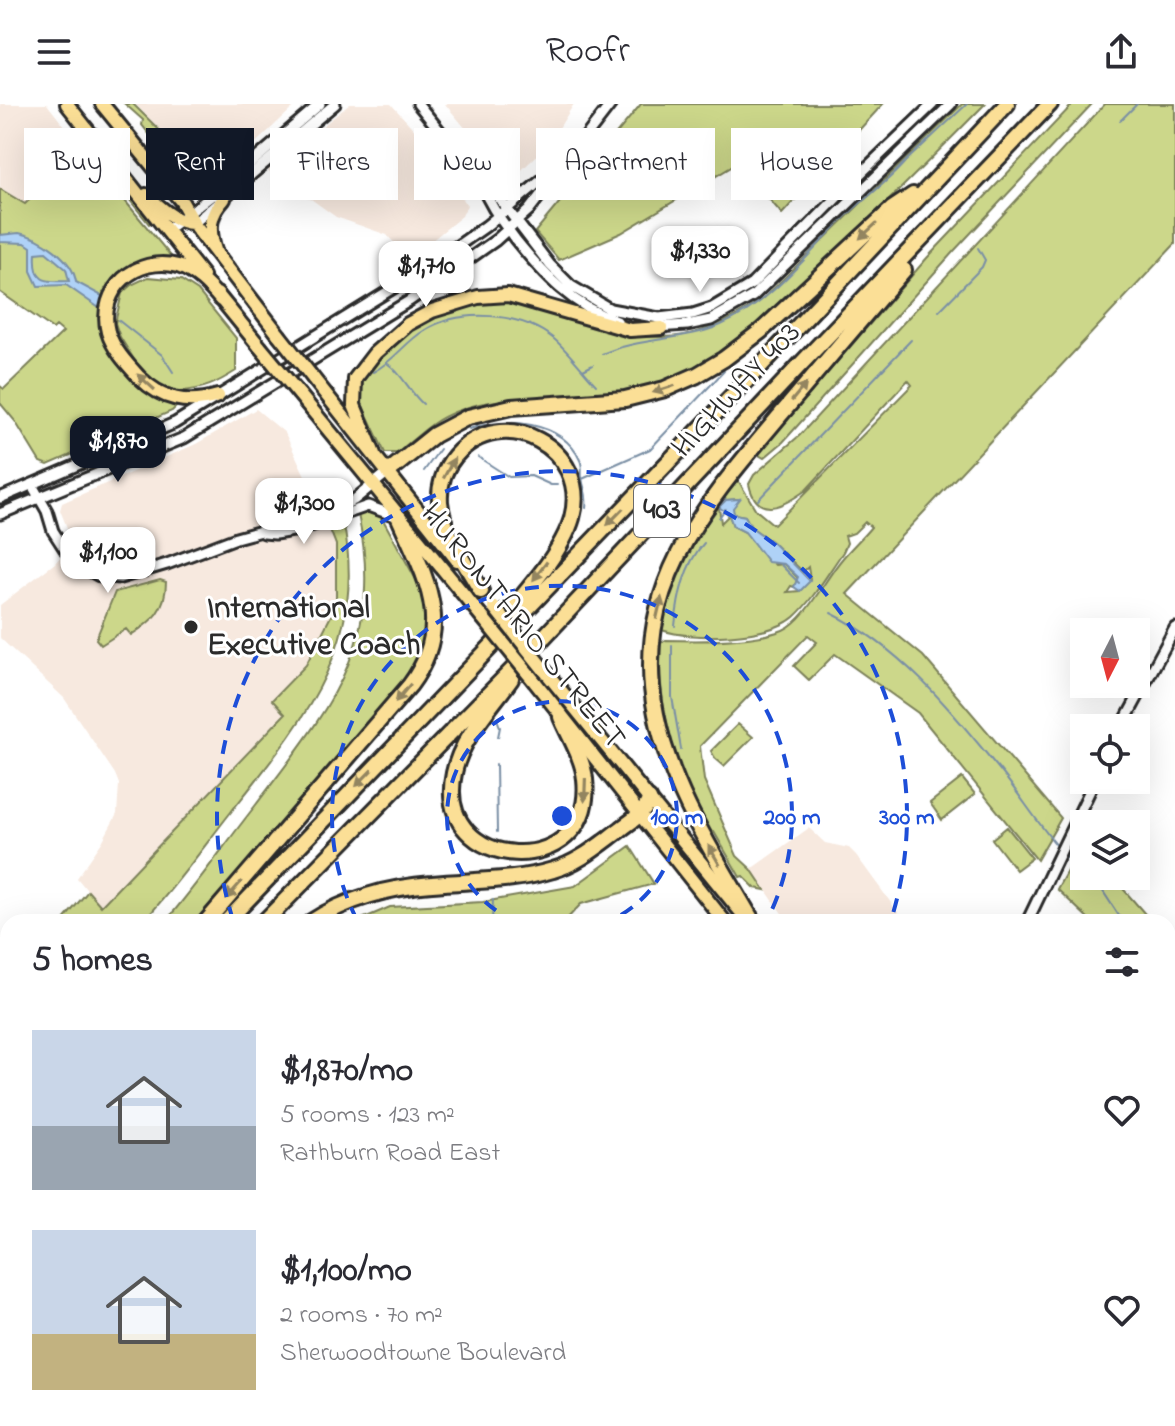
<!DOCTYPE html>
<meta charset="utf-8">
<style>
body{margin:0;font-family:"Indie Flower",sans-serif;background:#f2f2f3;color:#2b2b33;height:100vh;display:flex;flex-direction:column;font-size:30px;white-space:nowrap}
*{box-sizing:border-box;margin:0}
p{font-size:26px;color:#7c7c81}
.icon{flex:none;width:44px;height:44px;fill:none;stroke:currentColor;stroke-width:2;stroke-linecap:round;stroke-linejoin:round}
.map{position:relative;flex:1;overflow:hidden}
.sheet{position:absolute;left:0px;top:810px;width:1176px;height:512px;display:flex;flex-direction:column;background:#fff;border-radius:24px 24px 0 0;box-shadow:0 8px 32px #0002}
.sheet>*{flex:none}
.top-card{position:absolute;left:24px;top:24px;width:1128px;height:72px;display:flex;gap:16px}
.needle{width:52px;rotate:186deg}
.fabs{position:absolute;left:1070px;top:514px;display:grid;gap:16px}
.fabs a{display:grid;place-items:center;width:80px;height:80px;border-radius:0px;background:#fff;box-shadow:0 8px 32px #0002;font-size:40px}
.price{position:absolute;translate:-50% -68px;padding:0 18px;border-radius:16px;background:#fff;color:#222;font-size:26px;line-height:52px;filter:drop-shadow(0 2px 4px #0008)}
.price::after{content:'';position:absolute;left:50%;top:48px;width:24px;height:18px;margin-left:-12px;background:inherit;clip-path:polygon(0 0,100% 0,50% 100%)}
.price.active{background:#111827;color:#fff}
ul{padding:0;list-style:none}
li{display:flex;align-items:center;gap:24px;height:200px;padding:0 32px}
li span{display:grid;place-items:center;flex:none;width:224px;height:160px;border-radius:0px;color:#555}
li>.icon{margin-inline-start:auto}
span .icon{width:96px;height:96px;fill:#fffc;stroke-width:1}
li b{font-size:34px}
h2{display:flex;justify-content:space-between;align-items:center;height:96px;padding:0 32px;font-size:34px}
.tag{padding:0 28px;border-radius:0px;background:#fff;box-shadow:0 8px 32px #0002;font-size:28px;line-height:72px}
.tag.active{background:#111827;color:#fff}
header{display:flex;justify-content:space-between;align-items:center;height:104px;padding:0 32px;background:#fff;font-size:36px;font-weight:600}
.map>svg:first-child{display:block}
.built{fill:#f7e9df}
.green{fill:#ccd78a;stroke:#7c815a;stroke-width:2}
.water{fill:#afd2f7;stroke:#7a8fa5;stroke-width:2;fill-rule:evenodd}
.lines{fill:none;stroke-linecap:round;stroke-linejoin:round}
.stream{stroke:#7a8fa5;stroke-width:2}
.tertiary-casing{stroke:#2b2b2b;stroke-width:15}
.primary-casing{stroke:#2b2b2b;stroke-width:18}
.motorway-casing{stroke:#2b2b2b;stroke-width:20}
.tertiary{stroke:#fff;stroke-width:9}
.primary{stroke:#fbdf96;stroke-width:12}
.motorway{stroke:#fbdf96;stroke-width:14}
.primary-bridge-casing{stroke:#2b2b2b;stroke-width:18;stroke-linecap:butt}
.primary-bridge{stroke:#fbdf96;stroke-width:12}
.oneway{fill:#938560}
.ring{fill:none;stroke:#1d4ed8;stroke-width:4;stroke-dasharray:14 10}
.poi-dot{fill:#2b2b2b;stroke:#fff;stroke-width:3}
.labels{text-anchor:middle;dominant-baseline:central;stroke-width:6;stroke-linejoin:round;paint-order:stroke}
.shield{fill:#fff;stroke:#6b6b6b;stroke-width:2}
.shield-label{font-size:30px;font-weight:bold;fill:#2b2b2b}
.street-label{font-size:32px;fill:#2b2b2b;stroke:#fff}
.poi-label{font-size:32px;font-weight:bold;fill:#2b2b2b;stroke:#fff;text-anchor:start}
.centre{fill:#1d4ed8;stroke:#fff;stroke-width:4}
.ring-label{font-size:24px;text-anchor:middle;font-weight:bold;fill:#1d4ed8;stroke:#fff;stroke-width:6;stroke-linejoin:round;paint-order:stroke}
</style>
<header><svg class="icon" aria-label="menu" viewBox="0 0 24 24"><path d="M4 6h16M4 12h16M4 18h16"/></svg>Roofr<svg class="icon" aria-label="share" viewBox="0 0 24 24"><path d="M12 15V3M7 8l5-5 5 5M5 13v7h14v-7"/></svg></header>
<div class="map">
<svg width="1175" height="1322" viewBox="0 0 1175 1322">
<rect width="100%" height="100%" fill="#fff"/>
<filter id="ink" filterUnits="userSpaceOnUse"><feTurbulence type="fractalNoise" baseFrequency=".0125" numOctaves="2"/><feDisplacementMap in="SourceGraphic" scale="16" xChannelSelector="R" yChannelSelector="G"/><feConvolveMatrix kernelMatrix="1 2 1 2 8 2 1 2 1" color-interpolation-filters="sRGB"/></filter>
<g filter="url(#ink)">
<path class="built" d="M0,0h47l35,45 -57,56 -25,-16z
M135,0h162l-86,81 1,-3z
M350,0h41l38,42 38,59 -5,11 -53,43 -22,-24 -51,-18 -25,-18 -17,-4 -26,-25z
M445,0h129l-25,40 -39,37z
M256,305l29,24 44,94 7,18v61l-30,59 -34,35 13,14 -185,192 -23,-28 25,-36 15,-28 2,-30 -4,-10 -51,-76 -64,-60v-33l55,-42 18,-20 -13,-33 2,-7 134,-59z
M809,724l16,15 24,5 7,7 49,67h-117l-37,-53z
M1175,1141v178l-7,-10v-161z
M775,1314h329l7,8h-334z"/>
<path class="green" d="M125,0h8l80,79 -12,9 -7,-1 -52,-66 1,-5z
M641,0h242l-101,110 -44,-51 -117,70 -62,27 -24,-28z
M962,0h23c-60,61 -120,121 -183,179 -34,32 -70,71 -115,89 -36,15 -72,24 -112,25 -44,2 -90,-2 -131,20 -14,7 -26,19 -39,29l1,3 -7,4h-14l-25,-53 -3,-2c2,-27 22,-40 41,-57 34,-30 83,-51 129,-39 46,12 86,36 135,35 37,0 71,-17 101,-38z
M1073,0h19l-139,148 -170,190 -19,16 -7,-4 170,-196z
M1105,0h70v140l-328,350 76,62 138,162 -24,42 -119,-147 -83,-59 -26,26 -15,-14 23,-24 -9,-7 -108,111 4,34 33,76 14,13 14,21 -10,-2 -12,-12 -3,1 -26,-45 -5,3c-29,-65 -54,-119 -48,-192l5,-3c31,1 88,2 117,-10 23,-10 42,-51 59,-71 9,-11 20,-21 29,-32l-6,-5 -11,11 -9,3 2,7 -4,9c-15,21 -30,48 -49,65 -24,21 -103,24 -132,13 12,-56 22,-78 57,-123l2,16 8,-8 4,11 12,6 30,33 9,-1 14,14 -4,9 -3,-1 -4,6 13,-1 10,-11 -2,-13 -5,5 -31,-30 -21,-15 -6,-11 -11,-2 -2,-6 7,-9 -13,1 -3,-5 15,-15 18,30 18,15 138,-140 -4,-5 -102,110c-22,16 -49,31 -57,-6l5,-9 46,-40z
M86,41l9,4 58,71 -4,4z
M82,45l93,112 -44,7 -30,46c19,37 33,80 75,93l-4,4 -124,54 -8,-3 -25,-41 -15,-18v-17l4,3 59,-57 -7,-6 -3,3 -53,-37v-103l25,15z
M148,173l33,3 17,11 38,47v33c-19,12 -33,19 -56,20l-2,5 -23,-10 -20,-25 -15,-24 -5,-14 7,-30 9,-8z
M367,406l14,6 38,69 3,-1c6,53 6,61 -24,106l-200,232h-33c32,-37 60,-78 90,-116 74,-98 131,-161 103,-292z
M343,417c26,124 -40,200 -112,291 -29,37 -56,75 -88,110h-81l26,-31 13,15 184,-192 -13,-14 34,-35 30,-59v-61l-7,-18z
M160,476l6,2c0,27 -13,39 -35,53l-5,-6 -25,16 -5,-6 19,-47z
M738,620l15,13 -29,29 -9,-8 -4,-7z
M962,674l13,16 -33,26 -12,-17z
M1007,723l25,31 -16,12 -24,-31z
M1083,738l1,34h28l40,46h-60l-35,-33z
M630,742l24,38 -73,20 -17,18h-209l35,-15 93,-5 92,-16z
M1175,832v165h-7v-164z
M8,1129v185h43l-8,8h-43v-185z
M599,1314h146l3,8h-157z"/>
<path class="water" d="M19,129c22,4 54,26 57,49l28,15 -2,13 -36,-25 -28,1 -7,-15v-24l-6,-4 -25,-1v-7zM46,148l20,17 3,12c-26,1 -35,1 -33,-28z
M740,395l-7,9 1,6 11,2 6,11 21,15 38,39 -10,10 -6,-4 4,-10 -14,-13 -16,-2 -23,-30 -12,-6 -4,-11 -10,-8 7,-7z"/>
<g class="lines">
<path class="stream" d="M1120,17l17,-17
M906,57l61,-57
M939,207l43,-44 3,-7 -7,-12
M118,216l44,35 11,17
M602,250c38,-17 82,-13 119,-29 50,-22 83,-67 121,-105 20,-20 44,-36 63,-58
M388,260c14,9 22,29 35,40
M583,266l10,-5
M373,268c20,-10 32,-30 52,-42 36,-22 96,-18 129,9 15,13 28,31 42,46
M469,325c36,-12 93,-9 111,31 3,6 1,12 2,18 2,13 6,16 4,30
M478,353l31,20 22,-1 20,9h6
M424,367l16,-22
M580,376l70,-31 74,-78
M758,396l153,-160
M719,414l6,-9
M780,460l19,19
M831,509c67,33 117,93 163,150 23,27 41,57 64,84
M675,522c3,-29 9,-61 29,-83
M672,541v52l9,52
M497,615l3,8 -2,10
M496,660l1,68
M1065,751l19,18
M1093,772l30,46
M492,818l1,-22
M1168,883l7,11"/>
<g class="tertiary-casing">
<path id="tertiary" d="M418,0l64,79 16,14 52,68 21,21 39,23 49,9 34,-4 19,-6 40,-24 105,-107 76,-73
M482,81c8,22 20,36 33,54 29,36 57,67 102,82
M194,119l141,-119
M167,126l56,-43 97,-83
M656,223l31,-2 24,-5 42,-24 198,-192
M32,381l15,26 6,20 20,31 26,14 21,2 47,-14 69,-26 91,-25 27,-13 34,-28
M0,394l175,-75 254,-157 57,-40 76,-63
M0,410l184,-76 225,-137 87,-61 33,-30 82,-106
M264,429l11,1 24,-4 69,-24 30,11
M1121,624l54,-100
M1027,818l68,-142"/>
</g>
<g class="primary-casing">
<path id="primary" d="M67,0l136,172
M102,0l80,98 14,25 83,108
M146,91c13,11 30,29 48,28
M215,146c-7,-21 -6,-35 9,-51
M217,190l43,53
M313,274l144,182
M299,290l184,224
M218,292c-31,9 -56,4 -79,-19 -12,-13 -26,-28 -31,-45 -11,-43 29,-77 70,-66 18,6 31,20 43,34
M374,350l-20,-49 1,-26 20,-26 33,-29 24,-13 46,-14 30,-2 122,35 31,-2
M545,567l200,246
M535,578l190,240
M1123,1314l7,8
M1159,1314l7,8"/>
</g>
<g class="motorway-casing">
<path id="motorway" d="M388,368l46,-37 34,-18 43,-10 114,-8 40,-10 32,-14 27,-16 37,-28 131,-122 21,-14
M481,487c-15,-27 -38,-57 -41,-89 -1,-16 4,-33 15,-46 47,-55 136,-8 117,62 -11,38 -52,80 -77,111
M511,575c-20,28 -50,59 -57,94 -22,101 142,110 131,6 -2,-21 -16,-43 -24,-62
M206,818l204,-237c45,-60 15,-108 -11,-167
M226,818l529,-550 252,-268
M264,818l261,-265 274,-291 251,-262
M311,818c35,-23 79,-35 121,-38 40,-4 82,-2 121,-14 26,-7 46,-25 68,-41 10,-8 25,-16 28,-30
M753,818c-38,-66 -82,-132 -97,-208 -26,-127 51,-212 126,-301 41,-48 81,-96 122,-143
M0,1049l8,-8
M0,1099l8,-8"/>
</g>
<use href="#tertiary" class="tertiary"/>
<use href="#primary" class="primary"/>
<use href="#motorway" class="motorway"/>
<g class="primary-bridge-casing">
<path id="primary-bridge" d="M279,231l34,43
M260,243l39,47
M494,503l51,64
M483,514l52,64"/>
</g>
<use href="#primary-bridge" class="primary-bridge"/>
</g>
<defs><path id="oneway-solid" d="M-6-.8H1V-3.2L6.5 0L1 3.2V.8H-6Z" transform="scale(2)"/></defs>
<g class="oneway">
<use href="#oneway-solid" transform="translate(868 127) rotate(137)"/>
<use href="#oneway-solid" transform="translate(146 278) rotate(-138)"/>
<use href="#oneway-solid" transform="translate(664 285) rotate(162)"/>
<use href="#oneway-solid" transform="translate(799 288) rotate(-50)"/>
<use href="#oneway-solid" transform="translate(449 364) rotate(-62)"/>
<use href="#oneway-solid" transform="translate(615 413) rotate(134)"/>
<use href="#oneway-solid" transform="translate(540 467) rotate(127)"/>
<use href="#oneway-solid" transform="translate(659 504) rotate(-77)"/>
<use href="#oneway-solid" transform="translate(403 589) rotate(130)"/>
<use href="#oneway-solid" transform="translate(364 674) rotate(134)"/>
<use href="#oneway-solid" transform="translate(585 686) rotate(92)"/>
<use href="#oneway-solid" transform="translate(714 751) rotate(-120)"/>
<use href="#oneway-solid" transform="translate(234 786) rotate(131)"/>
</g>
</g>
<g class="ring">
<path d="M517 818A115 115 0 1 1 607 818"/>
<path d="M357 816A230 230 0 1 1 767 816"/>
<path d="M233 816A345 345 0 1 1 891 816"/>
</g>
<circle class="poi-dot" cx="191" cy="523" r="8"/>
<g class="labels">
<rect class="shield" x="634" y="381" width="56" height="52" rx="6"/>
<g class="shield-label">
<text x="662" y="407">403</text>
</g>
<g class="street-label">
<text transform="translate(737 287) rotate(-47)">HIGHWAY 403</text>
<text transform="translate(522 523) rotate(51)">HURONTARIO STREET</text>
</g>
<g class="poi-label">
<text x="207" y="505">International<tspan x="207" dy="37">Executive Coach</tspan></text>
</g>
</g>
<circle cx="562" cy="712" r="12" class="centre"/>
<g class="ring-label">
<text x="677" y="720">100 m</text>
<text x="792" y="720">200 m</text>
<text x="907" y="720">300 m</text>
</g>
</svg>
<div class="fabs">
<a><svg class="needle" viewBox="-14 -14 28 28"><path d="M0-13l5 13h-10z" fill="#e53935"/><path d="M0 13l5-13h-10z" fill="#7c7c81"/></svg></a>
<a><svg class="icon" aria-label="locate" viewBox="0 0 24 24"><circle cx="12" cy="12" r="6"/><path d="M12 2v4M12 18v4M2 12h4M18 12h4"/></svg></a>
<a><svg class="icon" aria-label="layers" viewBox="0 0 24 24"><path d="M12 4l9 5-9 5-9-5zM3 14l9 5 9-5"/></svg></a>
</div>
<b class="price" style="left:700px;top:190px">$1,330</b>
<b class="price" style="left:426px;top:205px">$1,710</b>
<b class="price active" style="left:118px;top:380px">$1,870</b>
<b class="price" style="left:304px;top:442px">$1,300</b>
<b class="price" style="left:108px;top:491px">$1,100</b>
<div class="top-card">
<a class="tag">Buy</a>
<a class="tag active">Rent</a>
<a class="tag">Filters</a>
<a class="tag">New</a>
<a class="tag">Apartment</a>
<a class="tag">House</a>
</div>
<section class="sheet">
<h2>5 homes<svg class="icon" aria-label="filters" viewBox="0 0 24 24"><path d="M4 7h16M4 17h16"/><circle cx="9" cy="7" r="2"/><circle cx="15" cy="17" r="2"/></svg></h2>
<ul>
<li><span style="background:linear-gradient(#c9d6e8 60%,#9aa5b1 0)"><svg class="icon" aria-label="home" viewBox="0 0 24 24"><path d="M3 11l9-7 9 7M6 9v11h12V9"/></svg></span><div><b>$1,870/mo</b><p>5 rooms · 123 m²</p><p>Rathburn Road East</p></div><svg class="icon" aria-label="heart" viewBox="0 0 24 24"><path d="M12 20l-8-8c-3-5 5-10 8-4 3-6 11-1 8 4z"/></svg></li>
<li><span style="background:linear-gradient(#c9d6e8 65%,#c2b280 0)"><svg class="icon" aria-label="home" viewBox="0 0 24 24"><path d="M3 11l9-7 9 7M6 9v11h12V9"/></svg></span><div><b>$1,100/mo</b><p>2 rooms · 70 m²</p><p>Sherwoodtowne Boulevard</p></div><svg class="icon" aria-label="heart" viewBox="0 0 24 24"><path d="M12 20l-8-8c-3-5 5-10 8-4 3-6 11-1 8 4z"/></svg></li>
</ul>
</section>
</div>
